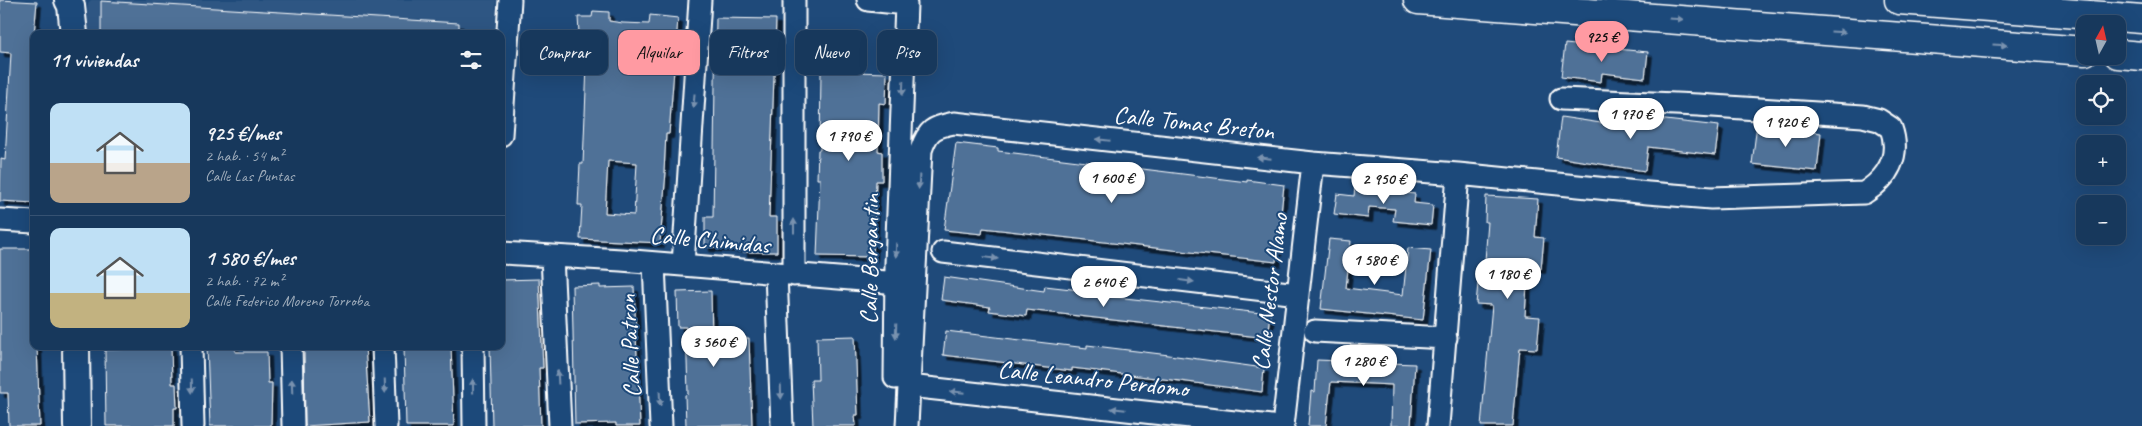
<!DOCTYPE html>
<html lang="es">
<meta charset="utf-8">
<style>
body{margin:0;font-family:Caveat,sans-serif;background:#203f62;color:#f1f3f6;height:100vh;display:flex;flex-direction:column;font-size:19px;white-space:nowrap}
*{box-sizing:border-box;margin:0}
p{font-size:16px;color:#9eacbb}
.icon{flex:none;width:28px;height:28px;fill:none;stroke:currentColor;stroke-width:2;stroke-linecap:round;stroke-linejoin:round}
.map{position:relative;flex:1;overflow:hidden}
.panel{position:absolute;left:30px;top:30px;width:475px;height:320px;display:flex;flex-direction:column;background:#17385c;border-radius:10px;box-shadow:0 5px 20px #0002,0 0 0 1px #365272}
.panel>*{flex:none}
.banner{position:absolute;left:520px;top:30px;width:475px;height:45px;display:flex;gap:10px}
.needle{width:32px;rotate:8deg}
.buttons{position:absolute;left:2076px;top:15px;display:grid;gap:10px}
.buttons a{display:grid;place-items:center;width:50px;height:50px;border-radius:10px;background:#17385c;box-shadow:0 5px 20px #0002,0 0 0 1px #365272;font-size:25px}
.price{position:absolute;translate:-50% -42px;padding:0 11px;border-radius:18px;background:#fff;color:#222;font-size:16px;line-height:32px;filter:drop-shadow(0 1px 2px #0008)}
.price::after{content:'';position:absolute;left:50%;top:30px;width:15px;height:11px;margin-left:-8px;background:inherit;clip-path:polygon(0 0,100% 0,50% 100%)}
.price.active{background:#ff9aa2;color:#111}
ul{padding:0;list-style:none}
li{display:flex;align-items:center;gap:15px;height:125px;padding:0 20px}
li+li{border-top:1px solid #365272}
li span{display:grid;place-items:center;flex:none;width:140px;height:100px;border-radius:10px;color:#555}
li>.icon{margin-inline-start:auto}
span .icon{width:60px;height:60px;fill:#fffc;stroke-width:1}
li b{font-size:21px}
h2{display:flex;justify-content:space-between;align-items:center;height:60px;padding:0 20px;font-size:21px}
.tag{padding:0 18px;border-radius:10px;background:#17385c;box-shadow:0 5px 20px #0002,0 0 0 1px #365272;font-size:18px;line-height:45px}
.tag.active{background:#ff9aa2;color:#111}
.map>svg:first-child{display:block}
.built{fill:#2e5683}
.building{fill:#507197;stroke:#fff;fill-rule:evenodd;filter:url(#shadow)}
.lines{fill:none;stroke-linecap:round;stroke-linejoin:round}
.minor-casing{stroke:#fff;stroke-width:25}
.major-casing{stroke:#fff;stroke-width:30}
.highway-casing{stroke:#fff;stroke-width:31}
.minor{stroke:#1f4a7a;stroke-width:21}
.major{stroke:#1f4a7a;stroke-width:26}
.highway{stroke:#1f4a7a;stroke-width:28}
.oneway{fill:#7992af}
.labels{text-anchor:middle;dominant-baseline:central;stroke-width:4;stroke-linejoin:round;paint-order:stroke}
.street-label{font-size:25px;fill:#fff;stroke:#1f4a7a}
</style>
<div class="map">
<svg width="2142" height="426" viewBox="0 0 2142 426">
<defs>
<filter id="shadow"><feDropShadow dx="4.5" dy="4.5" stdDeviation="0" flood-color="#0009"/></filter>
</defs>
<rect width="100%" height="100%" fill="#1f4a7a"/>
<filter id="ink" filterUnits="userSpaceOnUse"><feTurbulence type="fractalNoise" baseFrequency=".02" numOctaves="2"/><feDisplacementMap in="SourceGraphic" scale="10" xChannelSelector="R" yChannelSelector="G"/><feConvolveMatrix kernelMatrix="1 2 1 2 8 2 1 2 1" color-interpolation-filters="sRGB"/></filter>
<g filter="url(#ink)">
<path class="built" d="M91,0h405l-1,34h-408l1,-31z"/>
<path class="building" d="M0,0l37,2 -3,32v169l-34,-2 1,-42 4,1 6,-107 -11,-1z
M101,1l358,22v11h-358z
M593,11l16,1v9l14,2 26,1 1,-9 28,3 -9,116h-3l-2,38h2l-6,71 -80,-4 2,-34h-4l2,-41h3l4,-99h-6l-3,-48h14zM608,161l29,2 -3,52 -29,-2z
M716,18l60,1 -7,198h8v35h-34v-4l-38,-1v-30h8z
M1565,44l83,8 -3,26 -43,-5 -1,9 -40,-5z
M821,71l66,2 -1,31 -7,-1 -1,48 4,1v29h-6l-3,76 -56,-1 3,-77h-3l1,-29h2z
M1603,113l116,13 -4,29 -67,-8 -3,24 -89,-14 5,-40 40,6z
M1757,124l64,9 -4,38 -65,-7z
M956,143l42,5v3l249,31v-2l37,5 -8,77 -293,-34 -1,6 -38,-4z
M1355,187l60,7 -1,9 19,2 -2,20 -38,-4 2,-12 -26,-2 -1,11 -34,-4 3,-20 17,2z
M1486,196l52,3 -3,38 9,1 -3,31 -13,-1 -3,48 15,1 -3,32 -17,-1 -7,78h-32l11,-121 -16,-1 3,-31h5l4,-51h-3z
M1329,239l22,2 -5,47 57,7 5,-47 23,2 -8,70 -102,-11z
M0,249h34v97h3l3,80h-31l-1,-33h-8z
M944,277l100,14 1,-5 35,4 -1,3 191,21 -3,24 -240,-28 -1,6 -37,-5 1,-4 -49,-7z
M539,279l4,89h-4l2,58h-49l-2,-80h11v-66z
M600,285v3l34,-1 6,139h-24v-3l-41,1 -3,-138z
M711,291l1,48 37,-1 3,87 -66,1 -1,-31 3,-1 -2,-67h-8l-1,-35z
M946,331l141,17v-3l82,10 95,13 -2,24 -82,-11 -108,-13v3l-129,-16z
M855,336l3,79h-3l1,11h-43l-2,-46h7l-1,-43z
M144,346h27l1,38h4l1,24h-3v18h-68l-1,-76 39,-1z
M207,346h28v6h32l1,31h4l-1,43h-61z
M304,346h61l5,76 -65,4z
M451,346l3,80h-48l-2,-79z
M1317,360l98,4 -4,62h-20l1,-41 -61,-3 -5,44h-18l3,-35 4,1z"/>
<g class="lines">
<g class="minor-casing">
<path id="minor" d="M868,0l38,4 -10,260 -1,114
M501,135l9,-135
M0,220l34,2
M943,252l355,42
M501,253l120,7 290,24
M552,256l8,170
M654,263l7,163
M683,265l17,-265
M776,273l6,153
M794,275v-275
M1315,331l131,7
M191,346l2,80
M291,346l2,80
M383,346l3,80
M473,346l1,80
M909,386l362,40
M907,426l14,-276c7,-20 12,-23 33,-27l359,40 145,11 190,19 63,5 153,-5c24,-15 37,-37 27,-65l-12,-8 -16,-4 -165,-11 -137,-6
M1283,426l30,-263
M1438,426l20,-252"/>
</g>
<g class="major-casing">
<path id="major" d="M68,0l3,6 3,28
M76,346l1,80"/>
</g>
<g class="highway-casing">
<path id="highway" d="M1418,0l667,51
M1899,0l243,19
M2118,54l24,2"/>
</g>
<use href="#minor" class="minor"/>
<use href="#major" class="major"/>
<use href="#highway" class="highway"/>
</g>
<defs><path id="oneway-solid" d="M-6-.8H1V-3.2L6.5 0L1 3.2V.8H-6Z" transform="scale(1.25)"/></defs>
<g class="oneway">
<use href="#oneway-solid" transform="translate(1676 19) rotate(4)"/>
<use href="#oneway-solid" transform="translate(1838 32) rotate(4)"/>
<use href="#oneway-solid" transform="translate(2000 45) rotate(4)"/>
<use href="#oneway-solid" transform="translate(903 88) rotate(92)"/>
<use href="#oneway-solid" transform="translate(694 101) rotate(94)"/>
<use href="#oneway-solid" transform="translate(1103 140) rotate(-174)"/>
<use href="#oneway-solid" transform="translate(1264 158) rotate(-174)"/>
<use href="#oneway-solid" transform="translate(919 182) rotate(93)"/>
<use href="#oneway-solid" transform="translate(794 226) rotate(-90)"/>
<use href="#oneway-solid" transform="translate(896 250) rotate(92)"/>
<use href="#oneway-solid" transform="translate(991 258) rotate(7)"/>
<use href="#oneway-solid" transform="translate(1187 281) rotate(7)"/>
<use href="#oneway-solid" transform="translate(896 331) rotate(92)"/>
<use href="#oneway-solid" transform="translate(558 377) rotate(-93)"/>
<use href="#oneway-solid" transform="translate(192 386) rotate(88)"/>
<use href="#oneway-solid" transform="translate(292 386) rotate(-92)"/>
<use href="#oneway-solid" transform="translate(385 386) rotate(88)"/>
<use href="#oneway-solid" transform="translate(473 386) rotate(-91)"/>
<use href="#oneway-solid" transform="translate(781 392) rotate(88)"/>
<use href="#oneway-solid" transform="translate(957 392) rotate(-174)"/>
<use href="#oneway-solid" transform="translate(660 399) rotate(87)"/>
<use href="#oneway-solid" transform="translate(1118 409) rotate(-174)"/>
</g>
</g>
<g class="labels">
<g class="street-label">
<text transform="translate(1194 123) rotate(6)">Calle Tomas Breton</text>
<text transform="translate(710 240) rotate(5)">Calle Chimidas</text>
<text transform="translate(870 259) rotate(-89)">Calle Bergantin</text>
<text transform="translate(1270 292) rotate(-83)">Calle Nestor Alamo</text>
<text transform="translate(630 346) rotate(-93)">Calle Patron</text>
<text transform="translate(1093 379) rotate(6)">Calle Leandro Perdomo</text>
</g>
</g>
</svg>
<div class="buttons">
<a><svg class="needle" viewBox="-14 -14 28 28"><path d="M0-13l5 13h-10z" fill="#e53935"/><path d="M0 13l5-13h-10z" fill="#9eacbb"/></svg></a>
<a><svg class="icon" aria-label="locate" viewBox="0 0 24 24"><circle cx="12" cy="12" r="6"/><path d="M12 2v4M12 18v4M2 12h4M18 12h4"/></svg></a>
<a>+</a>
<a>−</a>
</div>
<b class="price active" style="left:1602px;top:63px">925 €</b>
<b class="price" style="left:1631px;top:140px">1 970 €</b>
<b class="price" style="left:1786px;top:148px">1 920 €</b>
<b class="price" style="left:849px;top:162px">1 790 €</b>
<b class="price" style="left:1112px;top:204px">1 600 €</b>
<b class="price" style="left:1384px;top:205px">2 950 €</b>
<b class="price" style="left:1375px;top:286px">1 580 €</b>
<b class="price" style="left:1508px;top:300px">1 180 €</b>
<b class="price" style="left:1104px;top:308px">2 640 €</b>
<b class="price" style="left:714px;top:368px">3 560 €</b>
<b class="price" style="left:1364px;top:387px">1 280 €</b>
<div class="banner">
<a class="tag">Comprar</a>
<a class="tag active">Alquilar</a>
<a class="tag">Filtros</a>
<a class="tag">Nuevo</a>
<a class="tag">Piso</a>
</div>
<section class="panel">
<h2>11 viviendas<svg class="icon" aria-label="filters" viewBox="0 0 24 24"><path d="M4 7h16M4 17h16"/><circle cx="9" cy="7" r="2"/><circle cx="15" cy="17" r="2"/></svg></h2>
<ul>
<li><span style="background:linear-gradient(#bfe0f5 60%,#b9a48a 0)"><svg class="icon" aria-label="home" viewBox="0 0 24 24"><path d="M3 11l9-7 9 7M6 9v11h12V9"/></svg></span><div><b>925 €/mes</b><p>2 hab. · 54 m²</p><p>Calle Las Puntas</p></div></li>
<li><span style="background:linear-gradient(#bfe0f5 65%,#c2b280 0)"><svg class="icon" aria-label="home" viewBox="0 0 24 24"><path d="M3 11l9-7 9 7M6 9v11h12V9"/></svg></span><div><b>1 580 €/mes</b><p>2 hab. · 72 m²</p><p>Calle Federico Moreno Torroba</p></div></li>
</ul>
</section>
</div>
